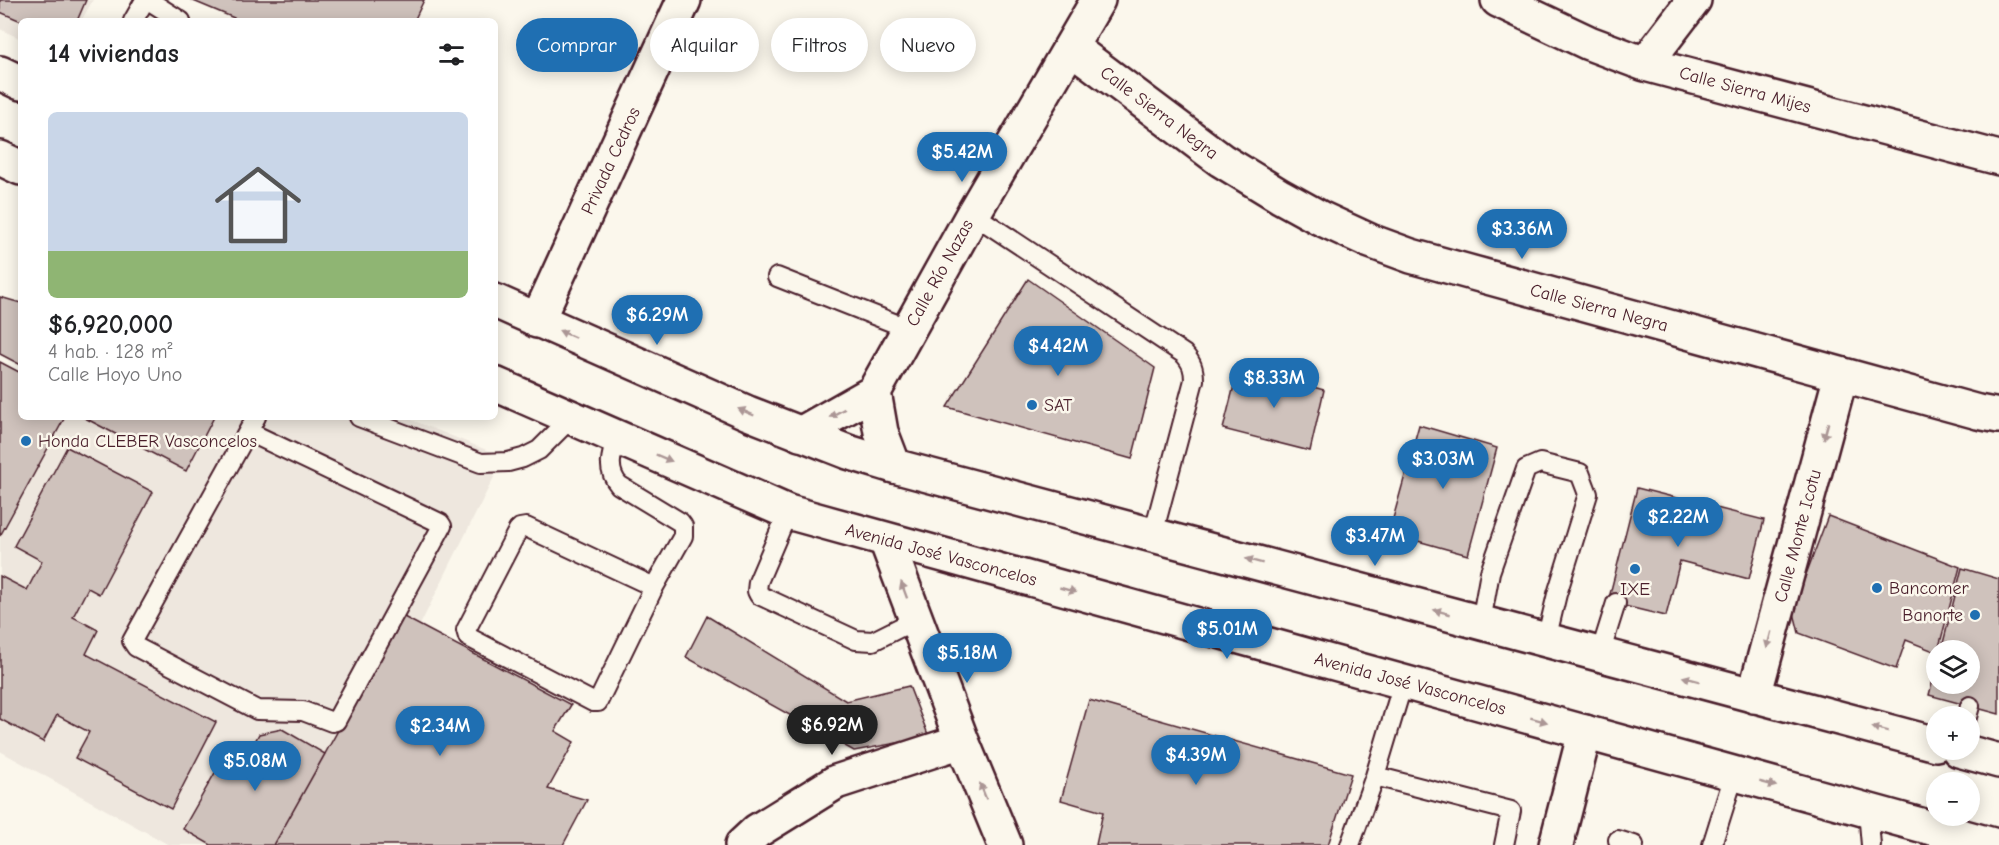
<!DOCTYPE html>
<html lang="es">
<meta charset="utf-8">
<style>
body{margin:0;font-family:"Comic Neue",sans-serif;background:#f6f6f6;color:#202124;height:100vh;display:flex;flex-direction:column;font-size:22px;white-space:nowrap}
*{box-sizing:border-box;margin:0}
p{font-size:20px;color:#757577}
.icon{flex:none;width:33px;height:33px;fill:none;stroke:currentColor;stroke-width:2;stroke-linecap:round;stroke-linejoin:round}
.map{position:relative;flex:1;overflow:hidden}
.sheet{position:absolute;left:18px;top:18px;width:480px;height:402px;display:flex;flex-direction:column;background:#fff;border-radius:9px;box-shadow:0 3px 15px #0003}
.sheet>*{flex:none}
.hud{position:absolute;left:516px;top:18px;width:570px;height:54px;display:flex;gap:12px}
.buttons{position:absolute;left:1926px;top:640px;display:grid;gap:12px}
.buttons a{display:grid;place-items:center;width:54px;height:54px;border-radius:50%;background:#fff;box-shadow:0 3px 15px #0003;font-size:30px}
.price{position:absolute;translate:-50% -51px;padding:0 14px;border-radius:21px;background:#1f6fb2;color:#fff;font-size:20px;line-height:39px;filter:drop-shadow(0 2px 3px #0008)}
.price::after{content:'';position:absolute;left:50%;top:36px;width:18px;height:14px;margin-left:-9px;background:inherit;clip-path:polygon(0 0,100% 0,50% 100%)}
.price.current{background:#222;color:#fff}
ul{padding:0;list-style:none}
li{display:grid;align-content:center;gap:12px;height:318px;padding:0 30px}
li+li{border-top:2px solid #e0e0e0}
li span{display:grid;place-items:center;height:186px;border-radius:9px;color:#555}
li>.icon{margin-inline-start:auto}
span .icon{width:108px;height:108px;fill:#fffc;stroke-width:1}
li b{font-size:26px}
h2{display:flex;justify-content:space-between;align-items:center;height:72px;padding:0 30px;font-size:26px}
.chip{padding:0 21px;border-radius:27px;background:#fff;box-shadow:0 3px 15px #0003;font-size:21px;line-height:54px}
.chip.current{background:#1f6fb2;color:#fff}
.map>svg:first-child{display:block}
.built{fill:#eee7de}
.building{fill:#cfc2bc;stroke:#4a1f2b;stroke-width:1.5}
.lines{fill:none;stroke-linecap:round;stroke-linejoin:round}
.service-casing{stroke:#4a1f2b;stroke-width:22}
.minor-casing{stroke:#4a1f2b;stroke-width:38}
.secondary-casing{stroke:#4a1f2b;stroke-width:38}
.service{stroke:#fbf7ec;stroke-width:18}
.minor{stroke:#fbf7ec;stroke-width:33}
.secondary{stroke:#fbf7ec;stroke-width:33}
.oneway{fill:#ab9695}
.poi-dot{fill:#1f6fb2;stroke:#fbf7ec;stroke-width:2}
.labels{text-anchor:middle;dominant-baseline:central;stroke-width:5;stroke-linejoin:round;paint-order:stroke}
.street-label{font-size:18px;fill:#4a1f2b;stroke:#fbf7ec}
.poi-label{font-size:18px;fill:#4a1f2b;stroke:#fbf7ec;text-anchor:start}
</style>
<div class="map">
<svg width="1999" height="845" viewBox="0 0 1999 845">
<rect width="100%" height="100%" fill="#fbf7ec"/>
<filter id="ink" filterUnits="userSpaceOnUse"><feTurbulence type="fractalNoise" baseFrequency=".0167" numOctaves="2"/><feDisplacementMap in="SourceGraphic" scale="12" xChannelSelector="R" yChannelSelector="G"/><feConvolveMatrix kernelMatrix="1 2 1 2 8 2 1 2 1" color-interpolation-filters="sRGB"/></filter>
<g filter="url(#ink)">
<path class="built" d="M0,0h93l-12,21h-60v18l-21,-10z
M65,417h339l100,40 -84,168 -18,-9 -128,229h-105l-169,-94v-215z"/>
<path class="building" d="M0,0h86l-9,21h-56l-21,-9z
M191,0h233l-10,21h-181l1,-3z
M1028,279l127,89 -23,91 -185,-52z
M0,297l21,6v62l-21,-11z
M0,362l21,11v44h44l-65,119z
M1239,366l85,24 -14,61 -87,-22z
M83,417h131l-28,54z
M1419,425l78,23 -29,107 -79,-22z
M67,447l86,45 -54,102 -11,-6 -15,29 25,13 -12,24 130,68 -45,87 -96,-51 14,-26 -32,-17 -14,27 -43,-23v-143l27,14 15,-29 -28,-15z
M1637,488l127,32 -15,59 -69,-18 -14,55 -58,-14z
M1828,516l132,51 -22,84 -2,1 -30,-12 -10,29 -97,-36 -6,-24z
M1962,568l37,11v135l-70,-19 7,-27v16h34v-33h-29z
M402,616l169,89 -16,26 19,11 -26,47 39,11 -24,45h-289z
M707,616l139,85 63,-15 20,51 -75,14 -168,-94z
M1089,700l262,74 -23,71h-232l7,-33 -42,-12z
M282,729l43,25 -51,91h-63l-28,-16 45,-79 17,10 14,-26z"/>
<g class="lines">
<g class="service-casing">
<path id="service" d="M148,0l33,21
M133,21l12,-21
M973,214l211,140c8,9 10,15 10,26l-41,154
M777,277l132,52
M359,417l122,46 27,-1 15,-4 16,-8 32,-32
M249,432l191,91 2,3 -106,195 -4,1 -29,-11 -46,-1 -121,-63 -4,-6 124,-224
M617,437c-6,18 -11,33 2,48l61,37 3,4v10l-29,51
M788,512l-30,70 -1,9 2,4 97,45 17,1 42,-21
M526,527l128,60 -56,115h-5l-125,-65 -2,-7 52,-100 2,-2z
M1481,622l9,-50 36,-103 14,-6 40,10 8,21 -31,100 -11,46
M1600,654l16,-51
M1967,717l3,-11
M1375,776l28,-93
M1868,811l3,34
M1618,840l16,5
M1350,845l25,-69 136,35 -7,34
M1712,845l22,-70"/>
</g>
<g class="minor-casing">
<path id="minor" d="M1498,0l91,43 56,21 354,94
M1072,48l149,112 59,36 40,22 50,23 41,15 567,156 21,4
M1645,64l49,-64
M537,321l147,-321
M874,392l7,40 13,34
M800,434l74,-42 99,-178 125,-214
M886,540l76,201 43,104
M1754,696l87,-321
M742,845l15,-14 79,-49 126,-41
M1556,845l29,-113"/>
</g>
<g class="secondary-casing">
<path id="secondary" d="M0,73l21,10
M0,158l21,10
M495,301l253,112 100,39 46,14 1042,278
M495,384l293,128 1205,333
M1959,750l40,11"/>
</g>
<use href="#service" class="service"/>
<use href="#minor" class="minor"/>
<use href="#secondary" class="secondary"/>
</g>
<defs><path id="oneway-solid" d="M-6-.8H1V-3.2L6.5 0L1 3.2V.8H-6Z" transform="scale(1.5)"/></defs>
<g class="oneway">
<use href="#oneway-solid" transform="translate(567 334) rotate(-156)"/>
<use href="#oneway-solid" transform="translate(746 412) rotate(-157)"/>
<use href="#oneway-solid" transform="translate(837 413) rotate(151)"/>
<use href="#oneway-solid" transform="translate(1826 431) rotate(105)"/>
<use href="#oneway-solid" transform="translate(664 458) rotate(23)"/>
<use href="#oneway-solid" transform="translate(1254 561) rotate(-165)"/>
<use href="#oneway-solid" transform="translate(904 590) rotate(-110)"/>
<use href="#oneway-solid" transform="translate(1068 590) rotate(16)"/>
<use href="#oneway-solid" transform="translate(1442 612) rotate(-165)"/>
<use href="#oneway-solid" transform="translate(1769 640) rotate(105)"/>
<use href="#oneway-solid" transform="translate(1691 679) rotate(-165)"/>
<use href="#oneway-solid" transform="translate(1539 720) rotate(15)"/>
<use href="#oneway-solid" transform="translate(1880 729) rotate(-165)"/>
<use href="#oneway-solid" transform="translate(1768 784) rotate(15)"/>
<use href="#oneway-solid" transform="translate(983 791) rotate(-112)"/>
</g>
</g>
<g class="poi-dot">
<circle cx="1032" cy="405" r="6"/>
<circle cx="26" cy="441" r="6"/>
<circle cx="1635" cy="569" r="6"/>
<circle cx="1877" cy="588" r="6"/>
<circle cx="1975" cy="615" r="6"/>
</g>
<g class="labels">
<g class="street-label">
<text transform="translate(1745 90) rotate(15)">Calle Sierra Mijes</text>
<text transform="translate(1159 113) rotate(37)">Calle Sierra Negra</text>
<text transform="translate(611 161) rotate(-65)">Privada Cedros</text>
<text transform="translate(940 273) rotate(-61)">Calle Río Nazas</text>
<text transform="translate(1599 308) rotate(15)">Calle Sierra Negra</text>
<text transform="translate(1798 536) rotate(-75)">Calle Monte Icotu</text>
<text transform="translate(941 555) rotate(15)">Avenida José Vasconcelos</text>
<text transform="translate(1410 684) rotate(15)">Avenida José Vasconcelos</text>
</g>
<g class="poi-label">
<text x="1044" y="405">SAT</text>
<text x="38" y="441">Honda CLEBER Vasconcelos</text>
<text x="1889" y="588">Bancomer</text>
<text x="1635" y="589" text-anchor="middle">IXE</text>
<text x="1963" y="615" text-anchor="end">Banorte</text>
</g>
</g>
</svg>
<div class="buttons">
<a><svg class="icon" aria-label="layers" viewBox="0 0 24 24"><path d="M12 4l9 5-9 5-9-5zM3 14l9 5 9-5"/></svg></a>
<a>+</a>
<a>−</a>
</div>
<b class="price" style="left:962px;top:183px">$5.42M</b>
<b class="price" style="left:1522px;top:260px">$3.36M</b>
<b class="price" style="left:657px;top:346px">$6.29M</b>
<b class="price" style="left:1058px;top:377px">$4.42M</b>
<b class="price" style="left:1274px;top:409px">$8.33M</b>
<b class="price" style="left:1443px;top:490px">$3.03M</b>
<b class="price" style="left:1678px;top:548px">$2.22M</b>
<b class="price" style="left:1375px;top:567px">$3.47M</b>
<b class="price" style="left:1227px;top:660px">$5.01M</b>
<b class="price" style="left:967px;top:684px">$5.18M</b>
<b class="price current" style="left:832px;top:756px">$6.92M</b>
<b class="price" style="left:440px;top:757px">$2.34M</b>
<b class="price" style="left:1196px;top:786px">$4.39M</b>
<b class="price" style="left:255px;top:792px">$5.08M</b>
<div class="hud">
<a class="chip current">Comprar</a>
<a class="chip">Alquilar</a>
<a class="chip">Filtros</a>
<a class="chip">Nuevo</a>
</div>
<section class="sheet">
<h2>14 viviendas<svg class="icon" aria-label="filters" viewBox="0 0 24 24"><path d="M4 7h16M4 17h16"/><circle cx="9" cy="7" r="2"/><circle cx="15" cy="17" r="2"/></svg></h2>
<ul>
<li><span style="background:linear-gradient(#c9d6e8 75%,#8fb573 0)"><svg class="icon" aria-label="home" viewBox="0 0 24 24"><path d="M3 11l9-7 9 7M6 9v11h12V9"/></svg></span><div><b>$6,920,000</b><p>4 hab. · 128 m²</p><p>Calle Hoyo Uno</p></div></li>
</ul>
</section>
</div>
